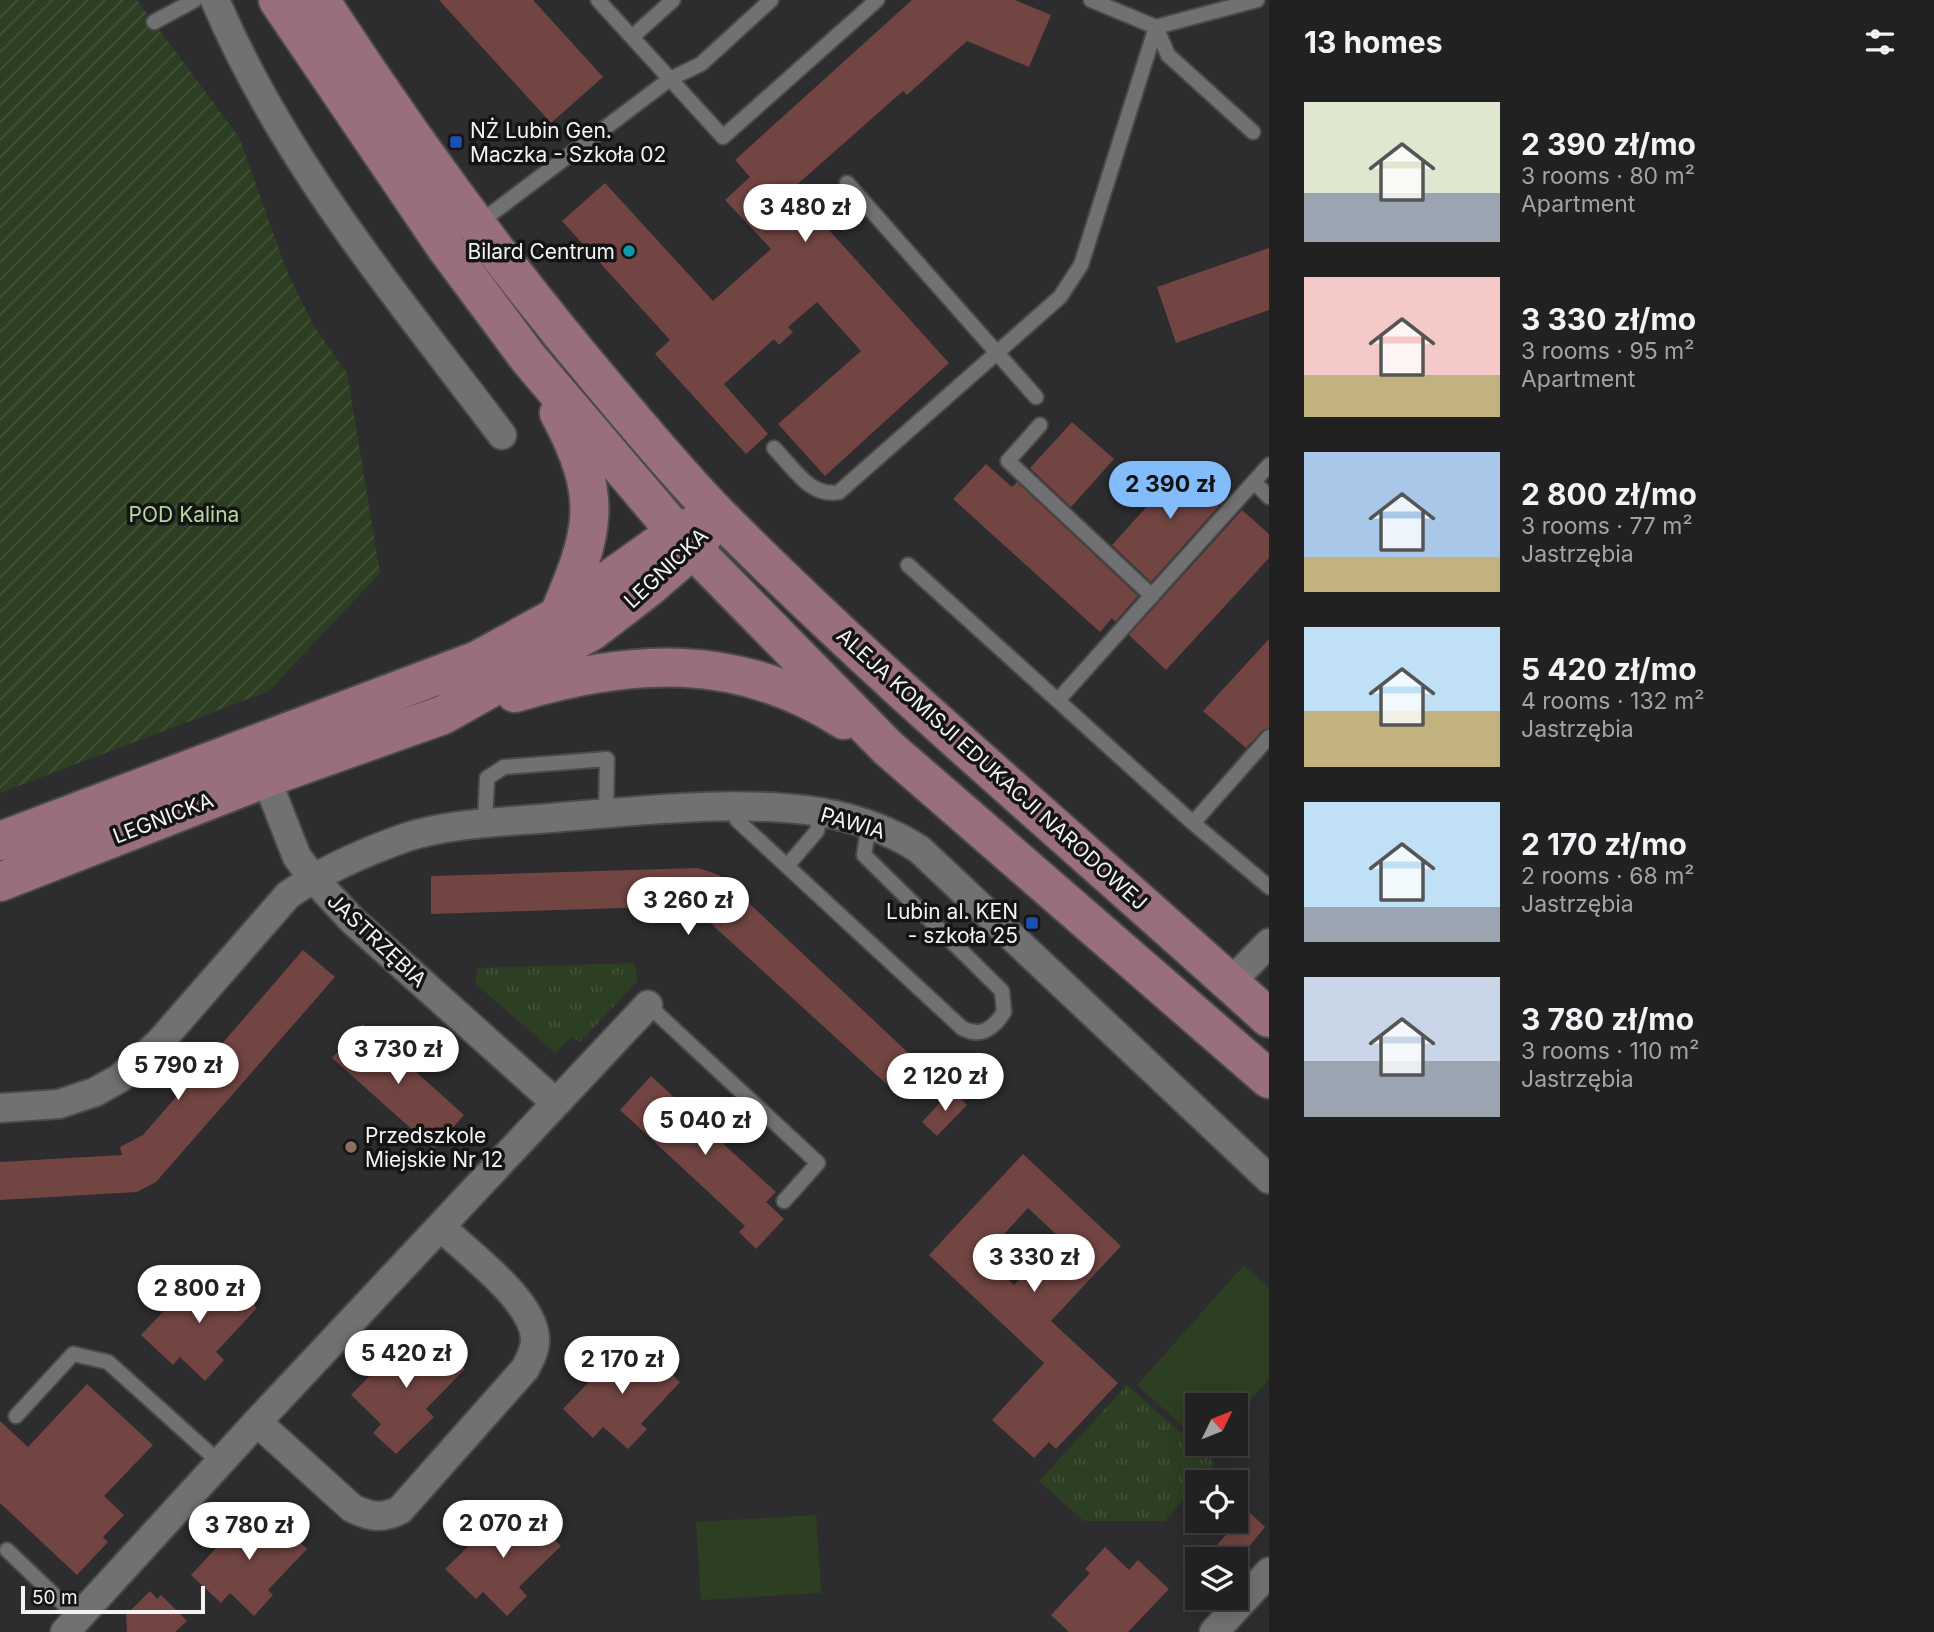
<!DOCTYPE html>
<meta charset="utf-8">
<style>
body{margin:0;font-family:Inter,sans-serif;background:#2a292a;color:#f1f3f6;height:100vh;display:flex;flex-direction:column;font-size:26px;white-space:nowrap}
*{box-sizing:border-box;margin:0}
p{font-size:23px;color:#a2a3a5}
.icon{flex:none;width:38px;height:38px;fill:none;stroke:currentColor;stroke-width:2;stroke-linecap:round;stroke-linejoin:round}
.map{position:relative;flex:1;overflow:hidden}
.details{display:flex;flex-direction:column;background:#222122;width:665px}
.details>*{flex:none}
.needle{width:46px;rotate:47deg}
.buttons{position:absolute;left:1185px;top:1393px;display:grid;gap:14px}
.buttons a{display:grid;place-items:center;width:63px;height:63px;border-radius:0px;background:#222122;box-shadow:0 4px 18px #0003,0 0 0 2px #3f3e40;font-size:35px}
.scale{position:absolute;left:21px;bottom:18px;width:184px;box-sizing:border-box;padding-left:7px;border:4px solid #f3f3f4;border-top:0;font-size:19px;line-height:24px;white-space:nowrap;color:#f3f3f4;-webkit-text-stroke:5px #151415;paint-order:stroke}
.price{position:absolute;translate:-50% -60px;padding:0 16px;border-radius:24px;background:#fff;color:#222;font-size:23px;line-height:46px;filter:drop-shadow(0 2px 4px #0008)}
.price::after{content:'';position:absolute;left:50%;top:42px;width:21px;height:16px;margin-left:-10px;background:inherit;clip-path:polygon(0 0,100% 0,50% 100%)}
.price.active{background:#82bcfa;color:#111}
ul{padding:0;list-style:none}
li{display:flex;align-items:center;gap:21px;height:175px;padding:0 35px}
li span{display:grid;place-items:center;flex:none;width:196px;height:140px;border-radius:0px;color:#555}
li>.icon{margin-inline-start:auto}
span .icon{width:84px;height:84px;fill:#fffc;stroke-width:1}
li b{font-size:30px}
h2{display:flex;justify-content:space-between;align-items:center;height:84px;padding:0 35px;font-size:30px}
main{display:flex;flex:1;min-height:0}
.map>svg:first-child{display:block}
.park{fill:url(#park-tufts)}
.garden{fill:url(#garden-furrows)}
.pitch{fill:#2d3f22}
.building{fill:#724542;fill-rule:evenodd}
.lines{fill:none;stroke-linecap:round;stroke-linejoin:round}
.service-casing{stroke:#4a4a4b;stroke-width:18}
.minor-casing{stroke:#4a4a4b;stroke-width:32}
.secondary-casing{stroke:#4a4a4b;stroke-width:42}
.service{stroke:#717073;stroke-width:14}
.minor{stroke:#717073;stroke-width:28}
.secondary{stroke:#996f7d;stroke-width:38}
.transit-dot{fill:#1a4fb4;stroke:#151415;stroke-width:2.5}
.culture-dot{fill:#0f9aa8;stroke:#151415;stroke-width:2.5}
.education-dot{fill:#8d6e63;stroke:#151415;stroke-width:2.5}
.labels{text-anchor:middle;dominant-baseline:central;stroke-width:7;stroke-linejoin:round;paint-order:stroke}
.poi-label{font-size:21px;fill:#f3f3f4;stroke:#151415;text-anchor:start}
.park-label{font-size:21px;fill:#b4da9d;stroke:#151415}
.street-label{font-size:21px;fill:#f3f3f4;stroke:#151415}
</style>
<main>
<div class="map">
<svg width="1269" height="1632" viewBox="0 0 1269 1632">
<defs>
<pattern id="park-tufts" width="24" height="20" patternUnits="userSpaceOnUse" patternTransform="scale(1.75)"><rect width="24" height="20" fill="#2d3f22"/><path d="M3 7l-1-3M5 7V3M7 7l1-3M15 17l-1-3M17 17v-4M19 17l1-3" fill="none" stroke="#425238"/></pattern>
<pattern id="garden-furrows" width="10" height="10" patternUnits="userSpaceOnUse" patternTransform="scale(1.75)"><rect width="10" height="10" fill="#2d3f22"/><path d="M-1 1l2-2M0 10L10 0M9 11l2-2" fill="none" stroke="#425238"/></pattern>
</defs>
<rect width="100%" height="100%" fill="#2d2c2e"/>
<path class="park" d="M634,963l4,18 -58,61 -8,-5 -17,16 -80,-70 3,-15z
M1127,1385l88,78 -50,58h-81l-45,-40z"/>
<path class="garden" d="M0,0h137l102,137 49,137 27,54 32,45 33,200 -111,118 -269,102z"/>
<path class="pitch" d="M1244,1265l25,23v91l-33,38v-12h-39v34l-60,-54z
M816,1515l5,78 -120,7 -5,-78z"/>
<path class="building" d="M439,0h94l70,77 -52,46z
M912,0h103l36,15 -22,52 -62,-26 -60,54 -4,-4 -111,98 157,174 -124,113 -47,-52 83,-73 -44,-49 -29,25 5,5 -14,13 -5,-6 -50,45 44,50 -22,20 -91,-100 15,-14 -108,-119 43,-38 108,118 58,-52 -46,-49 25,-23 -15,-17z
M1269,248v62l-93,33 -19,-56z
M1072,422l42,37 -43,48 -41,-39z
M1189,460l38,37 -76,85 -39,-37z
M986,464l26,23 5,-5 121,114 -23,26 -3,-4 -12,14 -147,-133z
M1242,510l27,24v24l-103,112 -37,-35z
M1269,639v89l-7,3 -16,17 -43,-37z
M698,868l21,7 199,187 -25,28 -186,-170 -18,-7 1,-7 -259,8v-38z
M303,950l32,27 -179,205 -19,10 -137,8v-38l122,-7 -2,-8 23,-12z
M363,1024l101,91 -30,34 -102,-91z
M651,1076l48,44 12,-13 20,19 -12,14 57,52 -10,10 18,17 -28,30 -17,-17 6,-6 -125,-116z
M952,1090l15,15 -30,31 -15,-14z
M1023,1154l98,92 -70,75 67,62 -62,66 -7,-7 -15,16 -42,-38 52,-57 -115,-108zM1028,1208l31,29 -45,48 -31,-28z
M193,1272l25,23 11,-13 28,26 -41,44 8,8 -19,21 -25,-24 -7,8 -32,-30 37,-39 -4,-4z
M401,1332l24,23 13,-13 27,27 -39,40 8,8 -38,37 -23,-21 8,-9 -30,-29 38,-39 -6,-5z
M617,1341l24,23 9,-10 30,28 -39,42 6,5 -19,20 -25,-22 -10,11 -30,-29 39,-41 -5,-5z
M87,1384l66,61 -49,51 20,19 -21,22 5,5 -31,33 -77,-72v-82l28,26z
M499,1506l23,23 11,-11 28,28 -42,41 8,9 -20,20 -24,-24 -7,7 -31,-30 39,-38 -5,-5z
M244,1508l24,23 9,-10 30,28 -39,41 5,5 -19,21 -24,-23 -9,10 -30,-28 39,-42 -5,-5z
M1248,1511l17,16 -26,32h-35z
M1105,1547l24,23 9,-10 31,29 -41,43h-59l-18,-17 39,-42 -5,-4z
M150,1591l7,8 4,-4 26,26 -12,11h-48l-1,-17z"/>
<g class="lines">
<g class="service-casing">
<path id="service" d="M598,0l125,137 154,-137
M1091,0l65,27 101,-27
M154,22l41,-22
M632,37l41,-37
M847,183l189,214
M479,223l191,-144 31,-15 70,-64
M1040,425l-32,36 144,135
M774,448c19,19 36,50 65,44l221,-195 21,-32 75,-238 12,28 85,77
M1254,482l15,15
M908,565l285,258 76,64
M1059,699l210,-234
M733,807l4,13 225,208c19,10 32,0 42,-16l-2,-21 -138,-136 5,-31
M485,823l2,-45 17,-11 103,-8 -1,54
M1193,823l76,-86
M787,866l30,-35 3,-19
M648,1005l170,158 -34,38
M16,1416l57,-62 35,8 111,100
M7,1550l71,68"/>
</g>
<g class="minor-casing">
<path id="minor" d="M215,0c69,162 182,296 287,435
M266,778l31,79 16,21 39,42 204,183
M1230,983l39,-40
M0,1108l59,-4 36,-12 25,-14 39,-35 129,-148c35,-25 79,-44 119,-58 45,-14 96,-15 143,-19 88,-7 182,-19 270,-6 36,6 69,18 99,37l350,330
M257,1422l95,86c18,9 30,11 48,2l125,-141c5,-10 11,-20 10,-31 -2,-38 -67,-85 -94,-111
M65,1632l192,-210 391,-417
M1214,1632l55,-60"/>
</g>
<g class="secondary-casing">
<path id="secondary" d="M278,0l169,249 82,110 147,173 212,216 381,331
M320,0c87,134 180,262 283,384 38,45 75,90 116,132 175,176 367,335 550,502
M559,614c36,-83 45,-117 0,-201
M515,693c116,-35 223,-41 329,27
M0,841l478,-181 80,-44 118,-84 25,-9
M0,882l266,-104 177,-63 149,-84 56,-43 45,-39 16,-21"/>
</g>
<use href="#service" class="service"/>
<use href="#minor" class="minor"/>
<use href="#secondary" class="secondary"/>
</g>
<g class="transit-dot">
<rect x="449" y="135" width="14" height="14" rx="3.5"/>
<rect x="1025" y="916" width="14" height="14" rx="3.5"/>
</g>
<circle class="culture-dot" cx="629" cy="251" r="7"/>
<circle class="education-dot" cx="351" cy="1147" r="7"/>
<g class="labels">
<g class="poi-label">
<text x="470" y="130">NŻ Lubin Gen.<tspan x="470" dy="24">Maczka - Szkoła 02</tspan></text>
<text x="615" y="251" text-anchor="end">Bilard Centrum</text>
<text x="1018" y="911" text-anchor="end">Lubin al. KEN<tspan x="1018" dy="24">- szkoła 25</tspan></text>
<text x="365" y="1135">Przedszkole<tspan x="365" dy="24">Miejskie Nr 12</tspan></text>
</g>
<g class="park-label">
<text x="184" y="514">POD Kalina</text>
</g>
<g class="street-label">
<text transform="translate(666 568) rotate(-43)">LEGNICKA</text>
<text transform="translate(992 769) rotate(42)">ALEJA KOMISJI EDUKACJI NARODOWEJ</text>
<text transform="translate(163 818) rotate(-21)">LEGNICKA</text>
<text transform="translate(853 823) rotate(16)">PAWIA</text>
<text transform="translate(377 940) rotate(43)">JASTRZĘBIA</text>
</g>
</g>
</svg>
<div class="buttons">
<a><svg class="needle" viewBox="-14 -14 28 28"><path d="M0-13l5 13h-10z" fill="#e53935"/><path d="M0 13l5-13h-10z" fill="#a2a3a5"/></svg></a>
<a><svg class="icon" aria-label="locate" viewBox="0 0 24 24"><circle cx="12" cy="12" r="6"/><path d="M12 2v4M12 18v4M2 12h4M18 12h4"/></svg></a>
<a><svg class="icon" aria-label="layers" viewBox="0 0 24 24"><path d="M12 4l9 5-9 5-9-5zM3 14l9 5 9-5"/></svg></a>
</div>
<div class="scale">50 m</div>
<b class="price" style="left:805px;top:244px">3 480 zł</b>
<b class="price active" style="left:1170px;top:521px">2 390 zł</b>
<b class="price" style="left:688px;top:937px">3 260 zł</b>
<b class="price" style="left:398px;top:1086px">3 730 zł</b>
<b class="price" style="left:178px;top:1102px">5 790 zł</b>
<b class="price" style="left:945px;top:1113px">2 120 zł</b>
<b class="price" style="left:705px;top:1157px">5 040 zł</b>
<b class="price" style="left:1034px;top:1294px">3 330 zł</b>
<b class="price" style="left:199px;top:1325px">2 800 zł</b>
<b class="price" style="left:406px;top:1390px">5 420 zł</b>
<b class="price" style="left:622px;top:1396px">2 170 zł</b>
<b class="price" style="left:503px;top:1560px">2 070 zł</b>
<b class="price" style="left:249px;top:1562px">3 780 zł</b>
</div>
<section class="details">
<h2>13 homes<svg class="icon" aria-label="filters" viewBox="0 0 24 24"><path d="M4 7h16M4 17h16"/><circle cx="9" cy="7" r="2"/><circle cx="15" cy="17" r="2"/></svg></h2>
<ul>
<li><span style="background:linear-gradient(#dfe7d0 65%,#9aa5b1 0)"><svg class="icon" aria-label="home" viewBox="0 0 24 24"><path d="M3 11l9-7 9 7M6 9v11h12V9"/></svg></span><div><b>2 390 zł/mo</b><p>3 rooms · 80 m²</p><p>Apartment</p></div></li>
<li><span style="background:linear-gradient(#f6c9c9 70%,#c2b280 0)"><svg class="icon" aria-label="home" viewBox="0 0 24 24"><path d="M3 11l9-7 9 7M6 9v11h12V9"/></svg></span><div><b>3 330 zł/mo</b><p>3 rooms · 95 m²</p><p>Apartment</p></div></li>
<li><span style="background:linear-gradient(#a9c7e8 75%,#c2b280 0)"><svg class="icon" aria-label="home" viewBox="0 0 24 24"><path d="M3 11l9-7 9 7M6 9v11h12V9"/></svg></span><div><b>2 800 zł/mo</b><p>3 rooms · 77 m²</p><p>Jastrzębia</p></div></li>
<li><span style="background:linear-gradient(#bfe0f5 60%,#c2b280 0)"><svg class="icon" aria-label="home" viewBox="0 0 24 24"><path d="M3 11l9-7 9 7M6 9v11h12V9"/></svg></span><div><b>5 420 zł/mo</b><p>4 rooms · 132 m²</p><p>Jastrzębia</p></div></li>
<li><span style="background:linear-gradient(#bfe0f5 75%,#9aa5b1 0)"><svg class="icon" aria-label="home" viewBox="0 0 24 24"><path d="M3 11l9-7 9 7M6 9v11h12V9"/></svg></span><div><b>2 170 zł/mo</b><p>2 rooms · 68 m²</p><p>Jastrzębia</p></div></li>
<li><span style="background:linear-gradient(#c9d6e8 60%,#9aa5b1 0)"><svg class="icon" aria-label="home" viewBox="0 0 24 24"><path d="M3 11l9-7 9 7M6 9v11h12V9"/></svg></span><div><b>3 780 zł/mo</b><p>3 rooms · 110 m²</p><p>Jastrzębia</p></div></li>
</ul>
</section>
</main>
